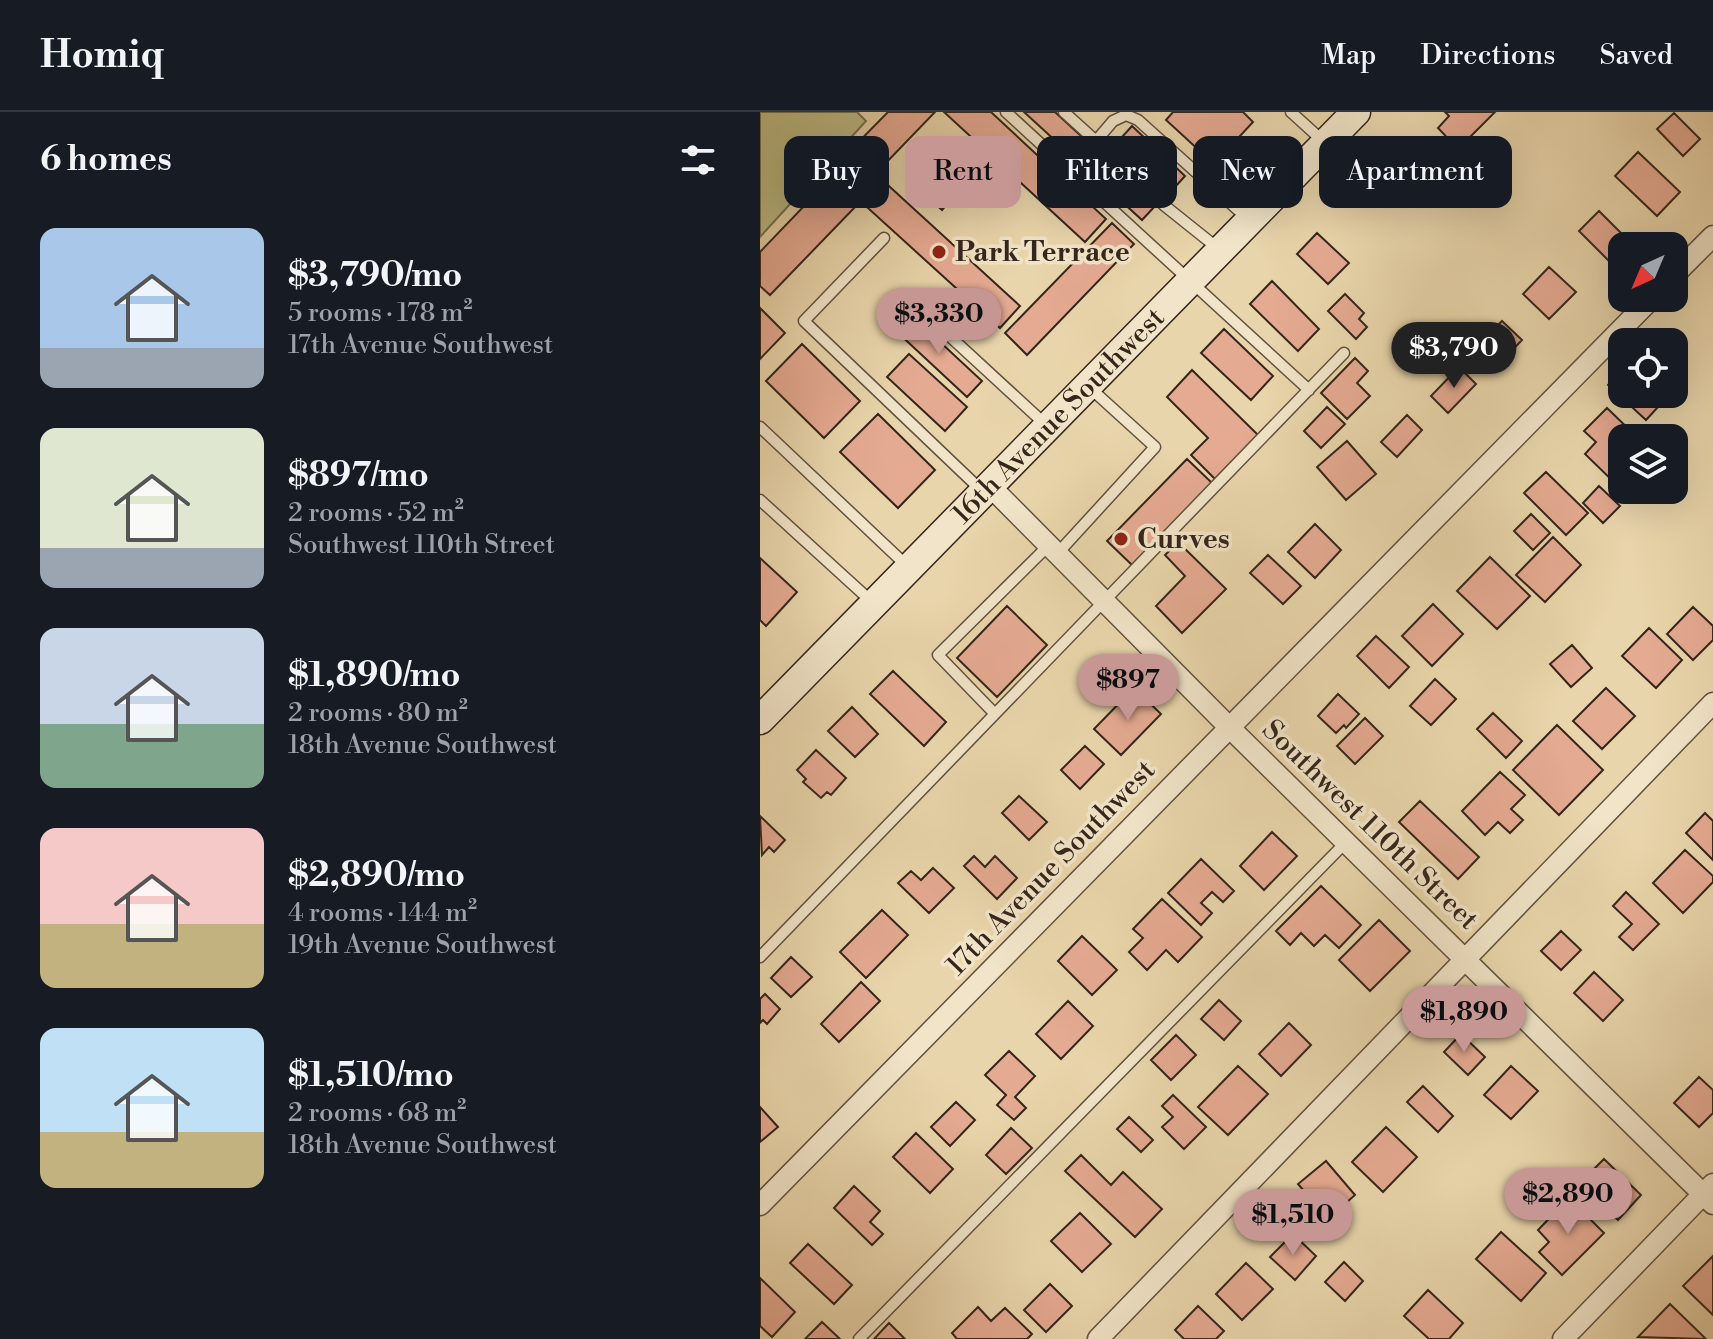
<!DOCTYPE html>
<meta charset="utf-8">
<style>
body{margin:0;font-family:"Libre Bodoni",serif;background:#242831;color:#f1f3f6;height:100vh;display:flex;flex-direction:column;font-size:30px;white-space:nowrap}
*{box-sizing:border-box;margin:0}
p{font-size:26px;color:#9ea1a6}
.icon{flex:none;width:44px;height:44px;fill:none;stroke:currentColor;stroke-width:2;stroke-linecap:round;stroke-linejoin:round}
.map{position:relative;flex:1;overflow:hidden}
.details{display:flex;flex-direction:column;background:#171b24;width:760px}
.details>*{flex:none}
.top-card{position:absolute;left:24px;top:24px;width:760px;height:72px;display:flex;gap:16px}
.needle{width:52px;rotate:224deg}
.fabs{position:absolute;left:848px;top:120px;display:grid;gap:16px}
.fabs a{display:grid;place-items:center;width:80px;height:80px;border-radius:16px;background:#171b24;box-shadow:0 8px 32px #0002;font-size:40px}
.price{position:absolute;translate:-50% -68px;padding:0 18px;border-radius:28px;background:#c59692;color:#111;font-size:26px;line-height:52px;filter:drop-shadow(0 2px 4px #0008)}
.price::after{content:'';position:absolute;left:50%;top:48px;width:24px;height:18px;margin-left:-12px;background:inherit;clip-path:polygon(0 0,100% 0,50% 100%)}
.price.active{background:#222;color:#fff}
ul{padding:0;list-style:none}
li{display:flex;align-items:center;gap:24px;height:200px;padding:0 40px}
li span{display:grid;place-items:center;flex:none;width:224px;height:160px;border-radius:16px;color:#555}
li>.icon{margin-inline-start:auto}
span .icon{width:96px;height:96px;fill:#fffc;stroke-width:1}
li b{font-size:34px}
h2{display:flex;justify-content:space-between;align-items:center;height:96px;padding:0 40px;font-size:34px}
.pill{padding:0 28px;border-radius:16px;background:#171b24;box-shadow:0 8px 32px #0002;font-size:28px;line-height:72px}
.pill.active{background:#c59692;color:#111}
header{display:flex;align-items:center;gap:48px;box-sizing:border-box;height:112px;padding:0 40px;background:#171b24;border-bottom:2px solid #363941}
header strong{font-size:38px}
nav{display:flex;gap:44px;margin-inline-start:auto;font-size:28px}
main{display:flex;flex:1;min-height:0}
.map>svg:first-child{display:block}
.green{fill:#bcbc85;stroke:#787150;stroke-width:2}
.building{fill:#e5aa92;stroke:#35261b;stroke-width:2}
.lines{fill:none;stroke-linecap:round;stroke-linejoin:round}
.service-casing{stroke:#62523f;stroke-width:13}
.minor-casing{stroke:#62523f;stroke-width:23}
.secondary-casing{stroke:#35261b;stroke-width:31}
.service{stroke:#f1e4c8;stroke-width:10}
.minor{stroke:#f1e4c8;stroke-width:20}
.secondary{stroke:#f1e4c8;stroke-width:28}
.poi-dot{fill:#8f2418;stroke:#f1e4c8;stroke-width:3}
.labels{text-anchor:middle;dominant-baseline:central;stroke-width:7;stroke-linejoin:round;paint-order:stroke}
.poi-label{font-size:28px;font-weight:bold;fill:#35261b;stroke:#f1e4c8;text-anchor:start}
.street-label{font-size:28px;fill:#35261b;stroke:#f1e4c8}
</style>
<header>
<strong>Homiq</strong>
<nav><a>Map</a><a>Directions</a><a>Saved</a></nav>
</header>
<main>
<section class="details">
<h2>6 homes<svg class="icon" aria-label="filters" viewBox="0 0 24 24"><path d="M4 7h16M4 17h16"/><circle cx="9" cy="7" r="2"/><circle cx="15" cy="17" r="2"/></svg></h2>
<ul>
<li><span style="background:linear-gradient(#a9c7e8 75%,#9aa5b1 0)"><svg class="icon" aria-label="home" viewBox="0 0 24 24"><path d="M3 11l9-7 9 7M6 9v11h12V9"/></svg></span><div><b>$3,790/mo</b><p>5 rooms · 178 m²</p><p>17th Avenue Southwest</p></div></li>
<li><span style="background:linear-gradient(#dfe7d0 75%,#9aa5b1 0)"><svg class="icon" aria-label="home" viewBox="0 0 24 24"><path d="M3 11l9-7 9 7M6 9v11h12V9"/></svg></span><div><b>$897/mo</b><p>2 rooms · 52 m²</p><p>Southwest 110th Street</p></div></li>
<li><span style="background:linear-gradient(#c9d6e8 60%,#7fa58c 0)"><svg class="icon" aria-label="home" viewBox="0 0 24 24"><path d="M3 11l9-7 9 7M6 9v11h12V9"/></svg></span><div><b>$1,890/mo</b><p>2 rooms · 80 m²</p><p>18th Avenue Southwest</p></div></li>
<li><span style="background:linear-gradient(#f6c9c9 60%,#c2b280 0)"><svg class="icon" aria-label="home" viewBox="0 0 24 24"><path d="M3 11l9-7 9 7M6 9v11h12V9"/></svg></span><div><b>$2,890/mo</b><p>4 rooms · 144 m²</p><p>19th Avenue Southwest</p></div></li>
<li><span style="background:linear-gradient(#bfe0f5 65%,#c2b280 0)"><svg class="icon" aria-label="home" viewBox="0 0 24 24"><path d="M3 11l9-7 9 7M6 9v11h12V9"/></svg></span><div><b>$1,510/mo</b><p>2 rooms · 68 m²</p><p>18th Avenue Southwest</p></div></li>
</ul>
</section>
<div class="map">
<svg width="953" height="1227" viewBox="0 0 953 1227">
<rect width="100%" height="100%" fill="#e9d5ab"/>
<filter id="stains"><feTurbulence type="fractalNoise" baseFrequency=".0025" numOctaves="4"/><feColorMatrix values="0 0 0 0 .2 0 0 0 0 .09 0 0 0 0 .02 0 0 0 .5 -.17"/></filter>
<radialGradient id="worn" r=".72"><stop offset=".6" stop-color="#630" stop-opacity="0"/><stop offset="1" stop-color="#630" stop-opacity=".3"/></radialGradient>
<path class="green" d="M0,0h97l9,9 -106,116z"/>
<path class="building" d="M128,0h47l-81,84 -25,-24z
M184,0h47l115,107 -21,23z
M264,0h31l101,93 -14,15z
M413,0h70l10,10 -39,42 -48,-44z
M685,0h50l-37,37 -20,-21 11,-12z
M914,1l26,26 -17,17 -26,-27z
M372,14l53,50 -20,22 -53,-50z
M188,30l35,31 -20,23 -5,-5 -16,19 -19,-17 17,-18 -12,-10z
M878,40l42,40 -23,24 -42,-40z
M118,64l142,130 -20,22 -142,-129z
M70,67l27,26 -87,90 -10,-9v-34z
M839,99l30,30 -20,20 -30,-30z
M352,111l22,21 -107,111 -22,-22z
M557,121l32,30 -21,21 -31,-30z
M789,155l27,25 -27,27 -26,-25z
M512,169l47,48 -21,22 -48,-47z
M585,182l19,19 -5,6 8,8 -11,12 -28,-28z
M0,196l25,25 -25,26z
M151,203l71,66 -15,16 -71,-66z
M742,209l20,19 -28,29 -20,-20z
M464,217l49,47 -22,24 -50,-47z
M42,232l58,57 -36,37 -58,-57z
M149,242l58,53 -22,24 -58,-54z
M595,246l13,13 -11,12 13,13 -23,23 -26,-26z
M699,255l17,17 -28,29 -17,-17z
M432,258l66,65 -43,44 -24,-24 17,-17 -41,-41z
M859,260l3,3v19h48l-24,26 -38,-35z
M567,295l18,17 -24,24 -17,-17z
M847,296l31,30h-16l-1,51 -36,-35 11,-12 -12,-11z
M118,302l57,56 -37,38 -58,-56z
M647,303l15,15 -25,27 -16,-15z
M587,329l29,33 -30,26 -29,-33z
M427,347l25,24 -80,82 -25,-24z
M786,360l42,41 -22,22 -42,-42z
M839,374l21,20 -17,17 -20,-20z
M771,402l19,19 -17,17 -19,-19z
M555,412l26,26 -26,28 -27,-26z
M793,425l28,28 -36,37 -29,-27z
M418,430l48,47 -44,44 -26,-27 29,-30 -20,-21z
M508,443l33,31 -18,18 -33,-31z
M730,445l40,39 -33,33 -40,-38z
M0,446l37,34 -31,34 -6,-6z
M673,492l30,30 -31,32 -30,-30z
M247,494l40,39 -50,52 -40,-39z
M933,495l20,19v14l-20,20 -26,-26z
M889,516l33,32 -26,28 -34,-32z
M616,524l33,31 -20,21 -32,-32z
M812,533l20,23 -21,19 -21,-23z
M133,559l53,51 -22,24 -54,-52z
M675,567l21,20 -25,26 -21,-19z
M374,576l27,26 -40,41 -27,-26z
M846,576l29,28 -33,33 -29,-28z
M578,582l21,20 -13,14 -2,-3 -8,8 -18,-17z
M92,595l26,27 -23,23 -27,-26z
M733,601l29,28 -16,17 -29,-29z
M605,606l18,18 -28,28 -18,-18z
M797,613l46,45 -44,45 -46,-45z
M325,634l19,18 -24,25 -19,-19z
M56,638l30,28 -15,17 -4,-3 -6,6 -18,-16 3,-3 -9,-9z
M740,660l25,23 -14,14 12,11 -13,13 -12,-11 -13,13 -23,-24z
M259,684l28,26 -18,18 -27,-27z
M660,689l59,56 -21,22 -59,-57z
M945,701l8,8v39l-27,-27z
M0,704l25,24 -11,12 -5,-5 -7,8z
M512,720l25,24 -33,34 -24,-24z
M925,738l28,26v6l-30,31 -30,-30z
M214,744l11,11 10,-11 22,22 -20,21 -33,-33z
M441,747l33,32 -11,11 -11,-10 -11,11 11,10 -11,12 -33,-32z
M173,756l21,20 -25,25 -31,-30 13,-12 10,9z
M561,774l40,39 -22,23 -14,-13 -11,11 -13,-13 -11,12 -14,-14z
M866,780l33,32 -26,26 -14,-13 13,-13 -19,-18z
M402,787l40,38 -24,25 -12,-12 -19,20 -18,-18 14,-14 -10,-9z
M122,798l26,25 -42,43 -26,-26z
M619,808l31,31 -40,40 -31,-31z
M801,819l20,19 -20,20 -20,-19z
M322,824l35,34 -25,25 -34,-34z
M31,845l21,20 -21,20 -20,-19z
M834,860l29,28 -20,21 -29,-28z
M101,870l19,19 -41,41 -18,-18z
M5,882l15,15 -13,15 -4,-4 -3,3v-24z
M459,888l22,21 -17,19 -23,-21z
M308,889l25,25 -32,33 -25,-25z
M529,911l22,22 -30,31 -22,-22z
M701,922l24,23 -17,18 -24,-23z
M416,923l20,20 -25,25 -20,-20z
M249,939l26,25 -20,21 11,11 -12,12 -17,-15 9,-10 -21,-20z
M478,954l30,28 -40,41 -30,-28z
M751,954l27,25 -27,28 -27,-24z
M939,965l14,13v23l-14,14 -25,-24z
M663,974l30,30 -15,16 -31,-30z
M413,983l33,32 -22,22 -22,-22 11,-10 -11,-11z
M196,990l19,18 -25,26 -19,-19z
M0,995l18,20 -18,15z
M369,1005l24,23 -12,12 -24,-23z
M626,1015l31,30 -34,35 -31,-30z
M251,1016l21,20 -26,26 -20,-19z
M156,1021l37,36 -23,24 -37,-36z
M321,1043l30,30 12,-13 39,37 -27,28 -70,-66z
M844,1047l37,36 -23,25 -38,-37z
M566,1049l29,34 -27,24 -30,-35z
M94,1074l26,25 -10,11 13,12 -11,11 -38,-37z
M809,1086l35,35 -42,42 -23,-23 10,-10 -11,-12z
M320,1101l31,31 -29,28 -31,-31z
M741,1120l45,41 -25,28 -45,-42z
M533,1122l23,22 -21,24 -25,-23z
M48,1132l44,41 -18,19 -44,-41z
M953,1144v59l-30,-29z
M584,1150l19,19 -18,20 -20,-19z
M486,1151l27,26 -31,31 -26,-26z
M0,1166l35,34 -23,25 -12,-11z
M290,1172l22,22 -26,26 -22,-22z
M668,1178l35,33 -14,16h-20l-25,-23z
M910,1192l36,35 -68,-2z
M438,1194l26,25 -8,8h-32l-9,-9z
M218,1195l13,14 14,-13 27,26 -5,5h-70l-5,-6z
M62,1210l18,17h-35z
M129,1211l16,16h-31z"/>
<g class="lines">
<g class="service-casing">
<path id="service" d="M246,0l303,278
M304,0l32,29
M531,0l33,30
M124,126l-80,83 177,169
M460,138l-55,-44 -69,-65 17,-20 13,-6 12,5 110,99
M159,196l127,117
M0,315l147,139
M0,388l112,102
M297,442l98,-107 -66,-60
M235,602l-57,-59 111,-110
M0,845l584,-604
M99,1227l487,-497"/>
</g>
<g class="minor-casing">
<path id="minor" d="M914,163l39,-39
M229,373l240,242 484,477
M0,1093l892,-907
M338,1227l615,-636
M803,1227l150,-155"/>
</g>
<g class="secondary-casing">
<g id="secondary">
<path id="s1" d="M0,608l596,-608"/>
</g>
</g>
<use href="#service" class="service"/>
<use href="#minor" class="minor"/>
<use href="#secondary" class="secondary"/>
</g>
<g class="poi-dot">
<circle cx="179" cy="140" r="8"/>
<circle cx="361" cy="427" r="8"/>
</g>
<g class="labels">
<g class="poi-label">
<text x="195" y="140">Park Terrace</text>
<text x="377" y="427">Curves</text>
</g>
<g class="street-label">
<text stroke="none"><textPath href="#s1" startOffset="426">16th Avenue Southwest</textPath></text>
<text transform="translate(610 713) rotate(44)">Southwest 110th Street</text>
<text transform="translate(291 756) rotate(-46)">17th Avenue Southwest</text>
</g>
</g>
<rect width="100%" height="100%" filter="url(#stains)"/>
<rect width="100%" height="100%" fill="url(#worn)"/>
</svg>
<div class="fabs">
<a><svg class="needle" viewBox="-14 -14 28 28"><path d="M0-13l5 13h-10z" fill="#e53935"/><path d="M0 13l5-13h-10z" fill="#9ea1a6"/></svg></a>
<a><svg class="icon" aria-label="locate" viewBox="0 0 24 24"><circle cx="12" cy="12" r="6"/><path d="M12 2v4M12 18v4M2 12h4M18 12h4"/></svg></a>
<a><svg class="icon" aria-label="layers" viewBox="0 0 24 24"><path d="M12 4l9 5-9 5-9-5zM3 14l9 5 9-5"/></svg></a>
</div>
<b class="price" style="left:179px;top:244px">$3,330</b>
<b class="price active" style="left:694px;top:278px">$3,790</b>
<b class="price" style="left:368px;top:610px">$897</b>
<b class="price" style="left:704px;top:942px">$1,890</b>
<b class="price" style="left:808px;top:1124px">$2,890</b>
<b class="price" style="left:533px;top:1145px">$1,510</b>
<div class="top-card">
<a class="pill">Buy</a>
<a class="pill active">Rent</a>
<a class="pill">Filters</a>
<a class="pill">New</a>
<a class="pill">Apartment</a>
</div>
</div>
</main>
